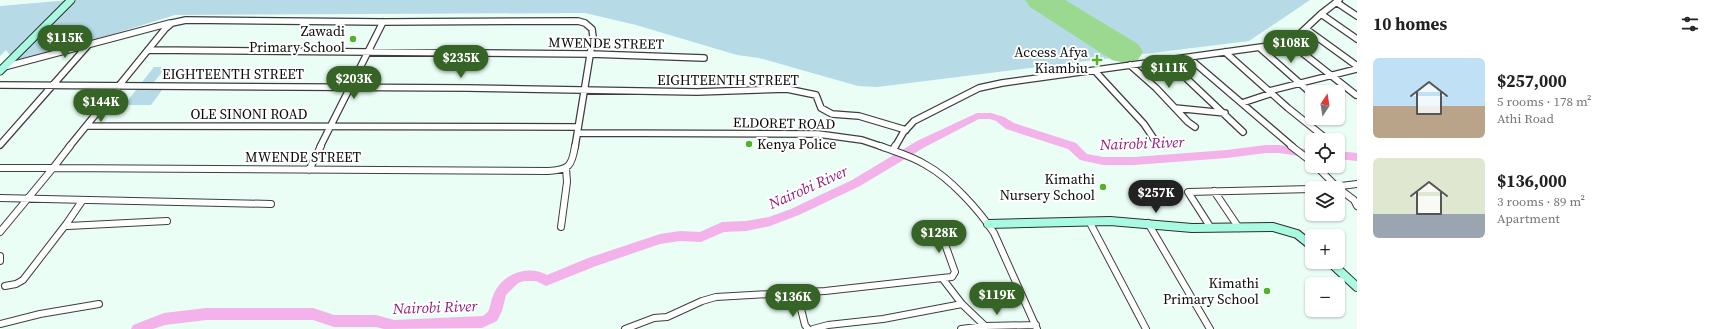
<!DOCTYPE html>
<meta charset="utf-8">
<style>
body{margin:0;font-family:"Source Serif 4",serif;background:#f6f6f6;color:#222;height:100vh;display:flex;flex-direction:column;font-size:15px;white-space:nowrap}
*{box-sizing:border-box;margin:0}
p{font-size:13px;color:#767676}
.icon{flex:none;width:22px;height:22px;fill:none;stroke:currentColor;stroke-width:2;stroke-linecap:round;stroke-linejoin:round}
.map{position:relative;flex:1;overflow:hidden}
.sheet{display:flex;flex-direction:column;background:#fff;width:360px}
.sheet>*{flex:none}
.needle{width:26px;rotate:12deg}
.tools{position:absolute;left:1305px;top:85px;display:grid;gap:8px}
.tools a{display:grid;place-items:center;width:40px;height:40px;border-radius:6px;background:#fff;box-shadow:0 1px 3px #0004;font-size:20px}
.price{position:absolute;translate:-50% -34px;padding:0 9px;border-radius:14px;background:#366426;color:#fff;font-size:13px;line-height:26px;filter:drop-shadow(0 1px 2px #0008)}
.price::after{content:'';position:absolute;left:50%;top:24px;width:12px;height:9px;margin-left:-6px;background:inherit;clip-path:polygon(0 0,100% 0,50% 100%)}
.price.current{background:#222;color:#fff}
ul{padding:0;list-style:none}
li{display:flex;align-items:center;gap:12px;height:100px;padding:0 16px}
li span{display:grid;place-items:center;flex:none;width:112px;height:80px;border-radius:6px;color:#555}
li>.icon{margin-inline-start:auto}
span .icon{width:48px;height:48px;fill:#fffc;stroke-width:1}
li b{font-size:17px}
h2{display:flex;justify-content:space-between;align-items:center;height:48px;padding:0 16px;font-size:17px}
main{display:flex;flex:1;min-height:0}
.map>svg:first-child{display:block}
.green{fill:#b6dae6}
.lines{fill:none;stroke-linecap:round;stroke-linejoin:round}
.river{fill:#f3b2e9;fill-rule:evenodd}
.runway{fill:#9cd990;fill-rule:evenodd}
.street-far1-casing{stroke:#3e3e3e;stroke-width:8}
.street-casing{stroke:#3e3e3e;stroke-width:8}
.secondary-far1-casing{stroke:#2d2d2d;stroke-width:9}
.secondary-casing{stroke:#2d2d2d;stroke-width:10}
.street-far1{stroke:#fff;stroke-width:5.5}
.street{stroke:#fff;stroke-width:6}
.secondary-far1{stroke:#a8fbe0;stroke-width:7}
.secondary{stroke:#a8fbe0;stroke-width:8}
.poi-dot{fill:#4fb42a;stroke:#fff;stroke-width:1.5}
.labels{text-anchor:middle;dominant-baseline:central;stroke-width:4;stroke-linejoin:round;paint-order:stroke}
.poi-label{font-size:14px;fill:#0b0b0b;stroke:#fff;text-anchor:end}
.street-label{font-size:14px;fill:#0b0b0b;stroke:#fff}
.water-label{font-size:15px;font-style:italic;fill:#961b7b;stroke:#fff}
</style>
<main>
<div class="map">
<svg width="1357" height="329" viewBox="0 0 1357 329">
<rect width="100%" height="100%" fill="#eafef6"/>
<path class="green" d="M70,0h1240l-61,41 -372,46 -19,-1 -99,-28 -22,-3 -101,-30 -51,-12 -410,2 -159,49 -10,-14 -6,6v-50z
M154,67h12l-12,15h-12z
M136,90h26l-11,15h-27z"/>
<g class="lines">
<path class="river" d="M977,113h14l13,4 10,6 62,20 11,11 16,3h31l93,-7 39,-5h13l33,5v8l-33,-5h-13l-39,5 -93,7h-31l-23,-5 -12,-11 -62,-20 -10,-8 -6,-2h-11l-54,28 -65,39 -61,29 -29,11 -24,5 -22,1 -23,10 -21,-1 -20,3 -64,22 -50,20 -10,-5h-12l-6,2 -12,12 -4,16 -5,10 -15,7 -98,1 -8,-2h-42l-21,-7h-107l-41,5 -12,4h-22l2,-4 31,-12 42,-5h107l21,7h42l18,5 88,-4c10,-4 7,-12 11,-20 8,-22 34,-32 54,-21l41,-17 72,-24 20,-3 20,1 22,-10 24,-1 23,-4 22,-8 61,-29 65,-39z
M1338,151l19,2v8l-19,-2z"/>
<path class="runway" d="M1025,0h40l73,44 5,8 -5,8 -13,3 -13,-3 -82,-53z"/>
<g class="street-far1-casing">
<path id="street-far1" d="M1336,2l21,14
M1321,14l36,25
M1306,29l51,37
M1290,43l66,52
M1260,48l52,46
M148,50l443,4 113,4
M1225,52l63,56 40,32
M1189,58l104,89
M1167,60l76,72
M1130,65l26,23 32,34 7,5
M4,67l166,-44
M1095,71l49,53 10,15
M0,85l467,3 230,4 90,-3 29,6 5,13 11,6 27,2 47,14
M1269,91l88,-22
M1242,103l30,-10
M1175,108l50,5
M88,126l490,1
M578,133l240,1 44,6 21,7
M0,145l89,-101
M69,147l96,-118 7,-6 14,-3 197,2 195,-1 7,2 7,6 1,8 -18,110
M320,147l63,-125
M895,147l8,-14 11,-12 65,-33 23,-5 288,-40 31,-29 18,-14"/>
</g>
<g class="street-casing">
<path id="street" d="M880,146c16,6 32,10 46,19 24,13 53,45 68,68l43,96
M1291,146l21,16
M893,150l2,-4
M1316,166l22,22
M0,168h53
M53,168l495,3c21,-1 24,-5 27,-25
M53,168l17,-22
M309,170l12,-24
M1325,188l32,-4
M1338,188l16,12 3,6
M1214,191l25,37
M0,198l271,6
M82,201l-15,22 1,3 99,-5
M1089,221l57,108
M1148,223l62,106
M561,227l6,-45 -1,-14
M1211,228l-23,-36 124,-3
M0,232l53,-64
M941,233l14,39 -3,5 -10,1
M0,256v5
M5,286l11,-2 7,-4 44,-57
M797,293l8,32 3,4
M0,324l40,-10 59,-10
M625,329l29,-11 13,-1 35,-16 14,-4 109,-6 117,-13 20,26 23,22
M813,329l15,-4 55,-6 79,-15
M961,329l24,-3 51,-1"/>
</g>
<g class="secondary-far1-casing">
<path id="secondary-far1" d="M0,71l71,-71"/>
</g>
<g class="secondary-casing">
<path id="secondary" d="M988,224l122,-3 82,7 81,-1 24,7 15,12
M1330,262l27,25"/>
</g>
<use href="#street-far1" class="street-far1"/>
<use href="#street" class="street"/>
<use href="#secondary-far1" class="secondary-far1"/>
<use href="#secondary" class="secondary"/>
</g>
<g class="poi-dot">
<circle cx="353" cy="39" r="4"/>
<path d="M1095 54h4v4h4v4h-4v4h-4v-4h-4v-4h4z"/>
<circle cx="749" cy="144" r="4"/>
<circle cx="1103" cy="187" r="4"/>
<circle cx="1267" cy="291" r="4"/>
</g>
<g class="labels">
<g class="poi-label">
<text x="345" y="31">Zawadi<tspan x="345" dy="16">Primary School</tspan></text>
<text x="1088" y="52">Access Afya<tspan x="1088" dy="16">Kiambiu</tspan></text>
<text x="757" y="144" text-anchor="start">Kenya Police</text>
<text x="1095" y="179">Kimathi<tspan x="1095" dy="16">Nursery School</tspan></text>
<text x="1259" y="283">Kimathi<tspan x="1259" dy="16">Primary School</tspan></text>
</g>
<g class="street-label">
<text transform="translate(606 43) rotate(1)">MWENDE STREET</text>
<text x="233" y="74">EIGHTEENTH STREET</text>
<text x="728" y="80">EIGHTEENTH STREET</text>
<text x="249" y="114">OLE SINONI ROAD</text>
<text transform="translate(784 123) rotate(1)">ELDORET ROAD</text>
<text x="303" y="157">MWENDE STREET</text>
</g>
<g class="water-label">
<text transform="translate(1142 143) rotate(-2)">Nairobi River</text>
<text transform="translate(808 187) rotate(-24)">Nairobi River</text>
<text transform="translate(435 307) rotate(-2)">Nairobi River</text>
</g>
</g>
</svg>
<div class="tools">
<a><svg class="needle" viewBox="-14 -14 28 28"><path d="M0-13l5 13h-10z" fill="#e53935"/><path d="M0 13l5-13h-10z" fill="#767676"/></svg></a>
<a><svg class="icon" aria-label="locate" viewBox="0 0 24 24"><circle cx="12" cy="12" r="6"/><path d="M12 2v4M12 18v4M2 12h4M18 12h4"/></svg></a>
<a><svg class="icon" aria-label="layers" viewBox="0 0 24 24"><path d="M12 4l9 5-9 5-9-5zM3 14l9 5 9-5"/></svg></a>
<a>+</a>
<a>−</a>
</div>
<b class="price" style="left:65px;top:59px">$115K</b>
<b class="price" style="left:1291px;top:64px">$108K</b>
<b class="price" style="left:461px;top:79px">$235K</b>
<b class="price" style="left:1169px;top:89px">$111K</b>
<b class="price" style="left:354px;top:100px">$203K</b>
<b class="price" style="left:101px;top:123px">$144K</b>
<b class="price current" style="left:1156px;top:214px">$257K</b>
<b class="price" style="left:939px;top:254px">$128K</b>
<b class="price" style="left:997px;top:316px">$119K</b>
<b class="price" style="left:793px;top:318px">$136K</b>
</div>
<section class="sheet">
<h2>10 homes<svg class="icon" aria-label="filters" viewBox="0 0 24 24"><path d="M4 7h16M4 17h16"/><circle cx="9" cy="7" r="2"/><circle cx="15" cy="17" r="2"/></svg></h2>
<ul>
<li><span style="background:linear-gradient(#bfe0f5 60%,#b9a48a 0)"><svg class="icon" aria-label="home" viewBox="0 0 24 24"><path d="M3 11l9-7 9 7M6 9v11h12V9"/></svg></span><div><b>$257,000</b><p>5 rooms · 178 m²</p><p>Athi Road</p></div></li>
<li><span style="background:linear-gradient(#dfe7d0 70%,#9aa5b1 0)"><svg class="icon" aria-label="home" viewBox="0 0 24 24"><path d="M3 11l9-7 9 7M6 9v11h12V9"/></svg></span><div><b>$136,000</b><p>3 rooms · 89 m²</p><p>Apartment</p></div></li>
</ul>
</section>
</main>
